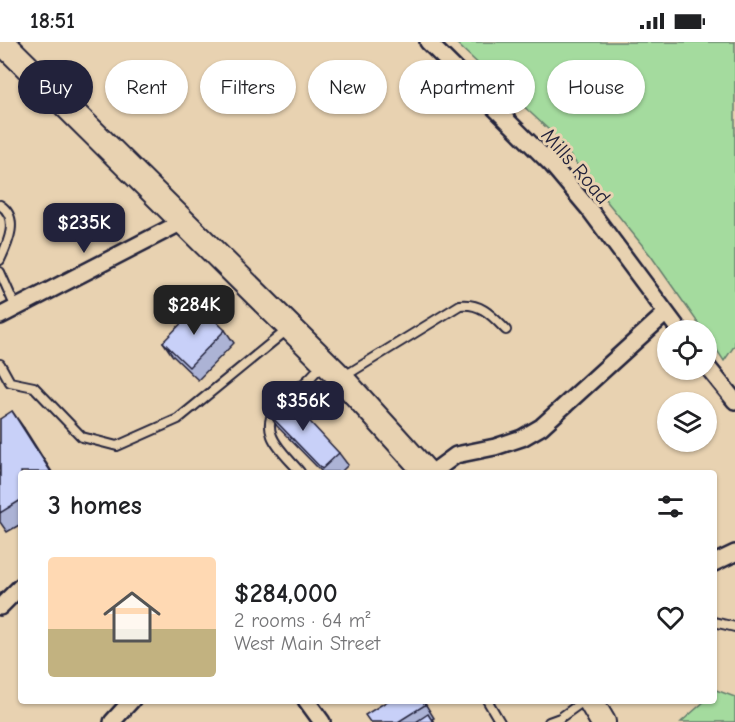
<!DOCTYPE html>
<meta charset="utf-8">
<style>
body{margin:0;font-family:"Comic Neue",sans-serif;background:#f2f2f2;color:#202124;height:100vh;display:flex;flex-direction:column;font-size:22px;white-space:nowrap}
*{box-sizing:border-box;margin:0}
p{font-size:20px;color:#757577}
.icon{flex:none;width:33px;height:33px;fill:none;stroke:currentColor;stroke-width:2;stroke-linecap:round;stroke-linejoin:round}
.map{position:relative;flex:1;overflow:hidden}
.side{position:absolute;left:18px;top:428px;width:699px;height:234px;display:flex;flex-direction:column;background:#fff;border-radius:6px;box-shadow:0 2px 4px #0004}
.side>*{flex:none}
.hud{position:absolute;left:18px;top:18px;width:699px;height:54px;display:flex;gap:12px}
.buttons{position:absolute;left:657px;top:278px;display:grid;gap:12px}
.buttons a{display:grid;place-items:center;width:60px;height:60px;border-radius:50%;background:#fff;box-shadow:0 2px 4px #0004;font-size:30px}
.price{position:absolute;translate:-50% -51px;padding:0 14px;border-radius:12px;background:#22223b;color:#fff;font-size:20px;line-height:39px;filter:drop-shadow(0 2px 3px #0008)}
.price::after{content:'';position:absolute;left:50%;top:36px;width:18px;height:14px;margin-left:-9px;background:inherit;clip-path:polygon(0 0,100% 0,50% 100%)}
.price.current{background:#222;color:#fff}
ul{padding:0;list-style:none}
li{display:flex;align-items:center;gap:18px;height:150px;padding:0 30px}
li+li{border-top:2px solid #e0e0e0}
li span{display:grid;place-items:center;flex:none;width:168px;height:120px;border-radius:6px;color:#555}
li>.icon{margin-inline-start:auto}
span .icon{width:72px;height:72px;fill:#fffc;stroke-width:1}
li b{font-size:26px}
h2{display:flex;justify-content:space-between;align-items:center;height:72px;padding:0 30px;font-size:26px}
.chip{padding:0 21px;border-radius:27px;background:#fff;box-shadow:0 2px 4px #0004;font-size:21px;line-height:54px}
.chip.current{background:#22223b;color:#fff}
.status{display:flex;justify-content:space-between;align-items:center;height:42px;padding:0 30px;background:#fff;direction:ltr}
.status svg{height:16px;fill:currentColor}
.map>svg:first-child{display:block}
.green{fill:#a4db9e;stroke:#637e6c;stroke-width:1.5}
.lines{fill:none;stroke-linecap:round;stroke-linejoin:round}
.service-casing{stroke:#22223b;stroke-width:12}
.minor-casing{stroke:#22223b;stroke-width:20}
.primary-casing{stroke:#22223b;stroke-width:28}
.service{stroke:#e8d2b1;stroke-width:8}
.minor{stroke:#e8d2b1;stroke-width:15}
.primary{stroke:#e8d2b1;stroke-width:24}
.wall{fill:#acb3d5;stroke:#22223b;stroke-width:1.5}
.shaded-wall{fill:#8c92ae;stroke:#22223b;stroke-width:1.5}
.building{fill:#c8d0f8;stroke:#22223b;stroke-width:1.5}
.labels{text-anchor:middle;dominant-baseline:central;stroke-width:6;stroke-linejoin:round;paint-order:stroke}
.street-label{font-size:21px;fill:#22223b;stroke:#e8d2b1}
</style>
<div class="status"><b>18:51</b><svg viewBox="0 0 49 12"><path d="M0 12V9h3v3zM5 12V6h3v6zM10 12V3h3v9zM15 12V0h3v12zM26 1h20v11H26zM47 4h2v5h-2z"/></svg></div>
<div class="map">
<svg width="735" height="680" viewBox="0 0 735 680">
<rect width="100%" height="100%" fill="#e8d2b1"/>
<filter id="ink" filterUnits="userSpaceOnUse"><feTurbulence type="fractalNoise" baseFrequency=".0167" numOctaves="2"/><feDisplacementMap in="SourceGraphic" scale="12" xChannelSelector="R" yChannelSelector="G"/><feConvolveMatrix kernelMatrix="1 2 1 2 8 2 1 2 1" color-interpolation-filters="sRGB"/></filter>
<g filter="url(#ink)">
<path class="green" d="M455,0h280v303l-11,16 -17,-26 -1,-5h-3l-52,-74 -101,-125z
M716,648l19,7v25h-54l24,-21 9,-1v-8z"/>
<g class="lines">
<g class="service-casing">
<path id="service" d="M0,163c20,13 8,38 0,55
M0,230l16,36
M0,322l10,18 24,5 48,50 35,9 61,-27 109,-89
M343,335l117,-72c22,-2 32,11 46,25
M300,430c-9,-11 -23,-23 -28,-36 -9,-24 12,-35 27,-48 8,-7 16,-15 23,-23
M714,580l21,5
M487,658l13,22
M549,680l11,-4 25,-18"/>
</g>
<g class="minor-casing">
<path id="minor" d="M428,0l124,123 37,44 90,121
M0,274l182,-94
M706,323l29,36
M433,430l23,-17 39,-8 27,-9 19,-11 125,-114
M714,521l21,-10
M0,565l21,-21
M306,658l16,22
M112,680l20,-22"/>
</g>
<g class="primary-casing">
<path id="primary" d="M2,0l339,336 85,94
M590,658l13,22"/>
</g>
<use href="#service" class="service"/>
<use href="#minor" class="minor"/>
<use href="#primary" class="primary"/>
</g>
<path class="wall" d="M225,288l9,13 -36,37 -26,-25 -9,-13z
M268,371l71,40 9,12 -7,7h-19l-45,-46z
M0,377l24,9 -3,44v52l-14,8 -7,-10z
M389,658h34l11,18 -2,1 2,3h-64z"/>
<path class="shaded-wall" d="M12,369l12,17 28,44h-1z"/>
<path class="building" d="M199,263l26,25 -36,37 -26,-25z
M286,354l53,57 -17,16 -54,-56z
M12,369l39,61h-30v28l-21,13v-94z
M389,658h33l3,5 -27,17h-28l-5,-7z
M428,672l5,8h-17z"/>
</g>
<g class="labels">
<g class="street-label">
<text transform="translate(576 124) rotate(49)">Mills Road</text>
</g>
</g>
</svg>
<div class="buttons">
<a><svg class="icon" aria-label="locate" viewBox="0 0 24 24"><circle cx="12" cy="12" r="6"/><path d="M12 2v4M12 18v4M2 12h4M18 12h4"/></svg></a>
<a><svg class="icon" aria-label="layers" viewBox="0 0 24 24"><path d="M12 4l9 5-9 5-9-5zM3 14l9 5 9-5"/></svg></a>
</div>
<b class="price" style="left:84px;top:212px">$235K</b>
<b class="price current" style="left:194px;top:294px">$284K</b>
<b class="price" style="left:303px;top:390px">$356K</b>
<div class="hud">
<a class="chip current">Buy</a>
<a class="chip">Rent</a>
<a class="chip">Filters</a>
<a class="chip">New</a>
<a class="chip">Apartment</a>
<a class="chip">House</a>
</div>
<section class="side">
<h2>3 homes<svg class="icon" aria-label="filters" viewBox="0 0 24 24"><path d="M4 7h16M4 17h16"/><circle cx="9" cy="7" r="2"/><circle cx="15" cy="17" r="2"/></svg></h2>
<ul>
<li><span style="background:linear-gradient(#ffd9b3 60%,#c2b280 0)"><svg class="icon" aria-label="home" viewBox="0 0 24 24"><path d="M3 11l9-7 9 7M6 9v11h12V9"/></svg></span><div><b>$284,000</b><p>2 rooms · 64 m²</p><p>West Main Street</p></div><svg class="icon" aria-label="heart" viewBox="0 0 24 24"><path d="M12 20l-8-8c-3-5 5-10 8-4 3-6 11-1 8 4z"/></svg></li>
</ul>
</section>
</div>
